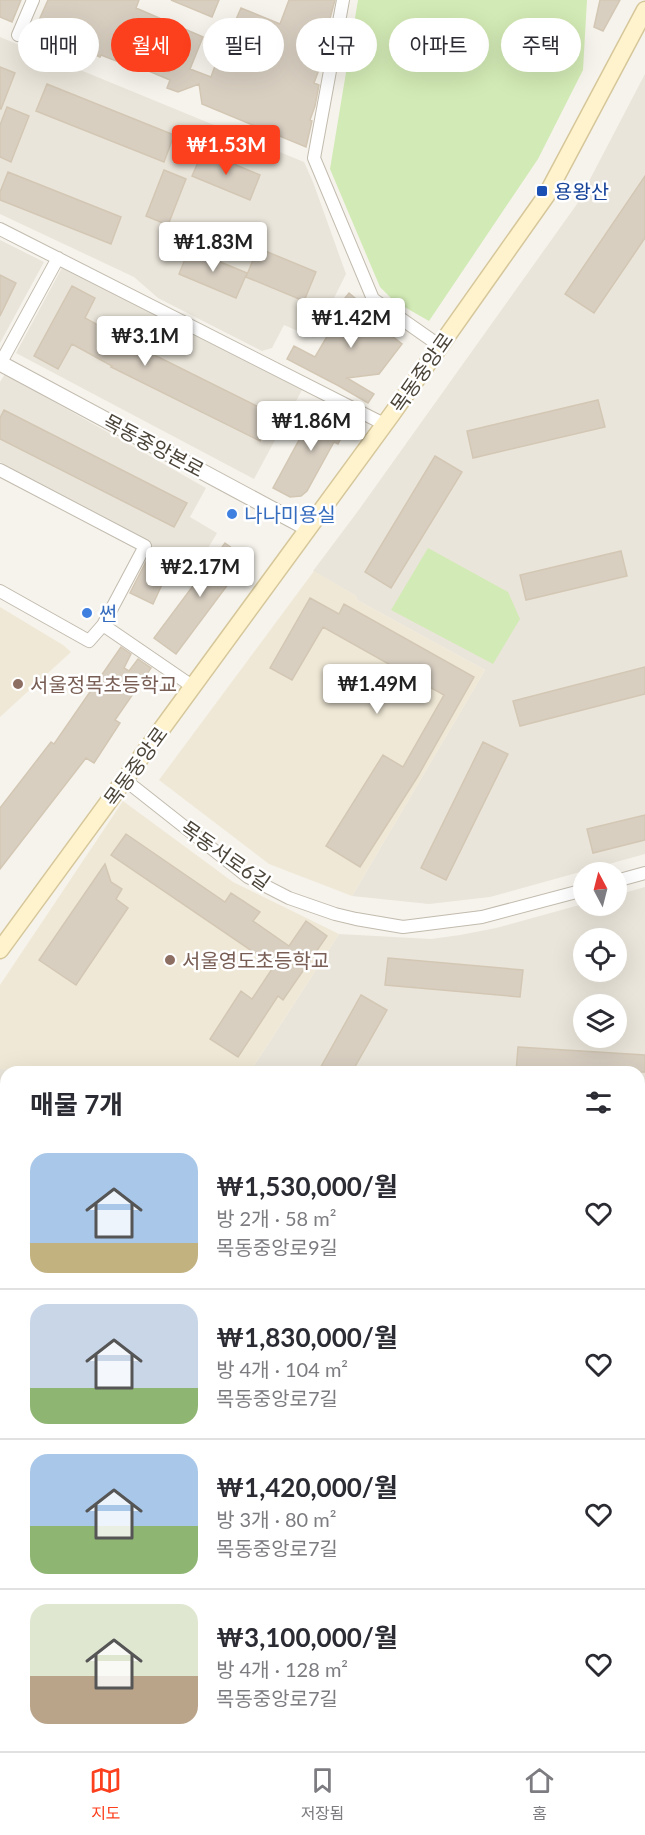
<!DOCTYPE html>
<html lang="ko">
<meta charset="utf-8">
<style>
body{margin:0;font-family:Lato,"Noto Sans KR",sans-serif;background:#f7f7f7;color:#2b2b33;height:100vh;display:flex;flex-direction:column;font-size:22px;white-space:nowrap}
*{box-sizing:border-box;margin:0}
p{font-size:20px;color:#7c7c81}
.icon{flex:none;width:33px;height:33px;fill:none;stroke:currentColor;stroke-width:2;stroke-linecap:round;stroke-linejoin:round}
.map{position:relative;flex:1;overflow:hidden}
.drawer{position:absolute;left:0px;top:1066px;width:645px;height:686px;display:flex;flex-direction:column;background:#fff;border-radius:18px 18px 0 0;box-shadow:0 6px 24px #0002}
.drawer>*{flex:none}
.top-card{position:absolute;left:18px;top:18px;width:609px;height:54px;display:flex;gap:12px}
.needle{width:39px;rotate:353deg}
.fabs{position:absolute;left:573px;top:862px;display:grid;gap:12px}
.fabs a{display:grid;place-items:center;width:54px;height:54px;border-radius:50%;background:#fff;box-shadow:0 6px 24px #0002;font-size:30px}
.price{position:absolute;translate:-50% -51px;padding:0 14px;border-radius:6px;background:#fff;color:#222;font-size:20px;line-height:39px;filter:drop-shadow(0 2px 3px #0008)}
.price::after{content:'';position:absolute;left:50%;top:36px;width:18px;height:14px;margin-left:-9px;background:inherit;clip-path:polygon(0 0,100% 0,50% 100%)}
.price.on{background:#fc3f1d;color:#fff}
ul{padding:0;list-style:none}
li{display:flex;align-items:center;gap:18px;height:150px;padding:0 30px}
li+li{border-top:2px solid #e1e1e2}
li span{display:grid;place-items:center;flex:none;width:168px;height:120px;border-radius:18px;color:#555}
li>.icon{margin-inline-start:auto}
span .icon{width:72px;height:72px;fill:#fffc;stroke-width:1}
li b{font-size:26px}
h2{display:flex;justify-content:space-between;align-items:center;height:72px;padding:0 30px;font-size:26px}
.tag{padding:0 21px;border-radius:27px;background:#fff;box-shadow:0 6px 24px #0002;font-size:21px;line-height:54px}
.tag.on{background:#fc3f1d;color:#fff}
.dock{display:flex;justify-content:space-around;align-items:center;height:84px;border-top:2px solid #e1e1e2;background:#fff;font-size:16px;color:#7c7c81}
.dock a{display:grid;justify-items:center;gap:3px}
.dock .on{color:#fc3f1d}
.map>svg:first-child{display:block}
.residential{fill:#eae5da;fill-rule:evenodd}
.education{fill:#efe8d6}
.green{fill:#d2eab5}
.building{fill:#d8cfc1;stroke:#d3c7b4;stroke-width:1.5}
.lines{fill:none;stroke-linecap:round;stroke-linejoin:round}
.minor-casing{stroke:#c2bbae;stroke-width:14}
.tertiary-casing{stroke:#c2bbae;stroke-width:17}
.secondary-casing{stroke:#d6c79b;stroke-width:19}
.minor{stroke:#fff;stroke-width:12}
.tertiary{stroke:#fff;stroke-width:15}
.secondary{stroke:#fff3cd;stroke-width:16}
.transit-dot{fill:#1a4fb4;stroke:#fff;stroke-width:2}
.shop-dot{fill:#3f7fe0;stroke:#fff;stroke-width:2}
.education-dot{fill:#8d6e63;stroke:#fff;stroke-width:2}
.labels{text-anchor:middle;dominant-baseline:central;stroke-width:5;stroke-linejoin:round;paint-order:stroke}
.transit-label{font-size:20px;fill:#164399;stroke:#fff;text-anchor:start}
.street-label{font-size:20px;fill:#4b4439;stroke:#fff}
.shop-label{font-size:20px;fill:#366cbe;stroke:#fff;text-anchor:start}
.education-label{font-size:20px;fill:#785e54;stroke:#fff;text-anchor:start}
</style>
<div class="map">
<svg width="645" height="1751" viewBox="0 0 645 1751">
<rect width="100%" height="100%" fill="#f6f3ec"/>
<path class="residential" d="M0,37l304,125 9,20 33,92 -32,64 -30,-13 -12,23 -10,3 -104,-53 -24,-21 -134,-63z
M645,74v780l-155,43 -61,7 -77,-8 133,-226 -128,-70 -1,-4 -43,-25 45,-60 219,-307z
M0,240l44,22 -44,81z
M64,264l238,126 -48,89 -238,-126z
M5,374l201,114 -16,29 27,16 -23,39 -194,-110v-80z
M645,887v658l-6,1v-474h-389l89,-138 92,5 29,-4 36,-7 87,-24 1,2h32l1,-11zM584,939h32v33h-32zM584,1005h32v33h-32z
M0,1069l60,3h-54v590l-6,-3z
M645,1580v171h-645v-44h6v39h633v-164z"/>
<path class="education" d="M314,571l42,25 1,4 128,70 -133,226 -83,-32 -110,-84z
M0,607l63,38 8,7 -71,65z
M123,801l110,81 106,52 -89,138h-190l-60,-3v-84z"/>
<path class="green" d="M358,0h229l-4,70 -45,89 -109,162 -35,-20 -14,-14 -50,-118z
M428,548l80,44 12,27 -27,45 -102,-54z"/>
<path class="building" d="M0,0h21l-9,22 -12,-5z
M48,0h91l-3,8 67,29 -13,32 21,8 11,-31 2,1 17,-39 39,16 9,-24h46l-12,44 3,1 -2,11 -10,27 5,2 -4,21 -5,14 2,1 -6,26 -104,-43 -3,-20 -21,8 -11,-4 3,-8 -45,-19 -1,3 -23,-9 -1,2 -65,-28z
M171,0h48l-7,17z
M600,0h20l-17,31 -9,-4z
M0,67l15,6 -14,36h-1z
M47,84l127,51 -10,27 -128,-51z
M7,107l22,9 -18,46 -11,-5v-32z
M203,151l57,24 -10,25 -58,-24z
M164,170l22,9 -18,46 -22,-9z
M8,172l113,45 -10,27 -111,-44v-8z
M645,176v62l-51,75 -29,-19z
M258,248l58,24 -12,29 -58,-24z
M189,249l58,24 -11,25 -57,-24z
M0,275l16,8 -16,33z
M72,286l23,12 -10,20 24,13 -1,1 165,82 -13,27 -149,-74 1,-1 -40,-22 -14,25 -24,-13z
M349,293l43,36 -4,4 14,11 -23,30 -32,4 27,16 -6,9 -29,-17 -52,-27 7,-13 21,11 27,-46 -5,-3z
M598,400l7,27 -132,31 -6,-27z
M318,405l32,15 -12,24 -4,-2 -27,49 -6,5 -11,1 -17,-9z
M4,410l183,93 -13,24 -174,-88v-21z
M435,456l27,16 -71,116 -26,-16z
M225,543l22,16 -71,95 -22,-16z
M621,551l6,25 -101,24 -6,-25z
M151,552l25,13 -8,17 -4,-2 -11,24 -23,-11z
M310,598l29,16 5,-10 130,73 -56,99 -58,91 -34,-21 57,-91 20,12 41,-72 -121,-68 -31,53 -22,-12z
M121,647l10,7 -7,14 5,3 9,-12 13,9 -36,52 5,3 -26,40 -8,-5 -86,111v-61l51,-66 3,2z
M645,667v27l-125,32 -7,-25z
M483,742l25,12 -62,126 -25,-12z
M645,815v25l-52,13 -6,-24z
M126,834l99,68 6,-9 29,19 -7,9 36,25 17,-25 21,15 -44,64 -5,-4 -40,61 -28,-18 31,-48 11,8 22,-33 -163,-111z
M105,864l6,18 11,7 -6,10 12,9 -52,77 -37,-25z
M388,958l135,12 -3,27 -135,-12z
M361,995l26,15 -35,62h-34z
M518,1047l127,8v17h-129z"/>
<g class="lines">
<g class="minor-casing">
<path id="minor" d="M343,0l-29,158 59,141 67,47
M18,35l15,-35
M0,229l384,195
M0,364l58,-106
M0,470l145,76 -42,79
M0,591l89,50 14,-16 89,61
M125,780l123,97 41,21 46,16 21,5 47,8 79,-10 102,-27
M616,881l29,-8"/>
</g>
<g class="tertiary-casing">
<path id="tertiary" d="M0,363l307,165
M639,1567l6,-2
M0,1675l6,2"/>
</g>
<g class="secondary-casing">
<path id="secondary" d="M0,950l392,-536 154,-218 99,-186"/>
</g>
<use href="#minor" class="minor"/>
<use href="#tertiary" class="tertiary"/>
<use href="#secondary" class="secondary"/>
</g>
<rect class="transit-dot" x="536" y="185" width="12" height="12" rx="3"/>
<g class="shop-dot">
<circle cx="232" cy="514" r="6"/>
<circle cx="87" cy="613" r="6"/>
</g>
<g class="education-dot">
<circle cx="18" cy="684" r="6"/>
<circle cx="170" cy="960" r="6"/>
</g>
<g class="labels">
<g class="transit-label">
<text x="554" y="191">용왕산</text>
</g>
<g class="street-label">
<text transform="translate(421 372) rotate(-55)">목동중앙로</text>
<text transform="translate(154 445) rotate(28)">목동중앙본로</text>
<text transform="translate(135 766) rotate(-54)">목동중앙로</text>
<text transform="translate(226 855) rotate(35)">목동서로6길</text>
</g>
<g class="shop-label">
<text x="244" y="514">나나미용실</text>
<text x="99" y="613">썬</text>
</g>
<g class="education-label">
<text x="30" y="684">서울정목초등학교</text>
<text x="182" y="960">서울영도초등학교</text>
</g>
</g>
</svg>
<div class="fabs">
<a><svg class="needle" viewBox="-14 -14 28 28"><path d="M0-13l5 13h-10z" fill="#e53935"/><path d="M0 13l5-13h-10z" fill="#7c7c81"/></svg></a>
<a><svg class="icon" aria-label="locate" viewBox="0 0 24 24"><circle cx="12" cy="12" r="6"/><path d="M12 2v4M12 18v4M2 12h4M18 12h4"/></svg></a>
<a><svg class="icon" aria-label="layers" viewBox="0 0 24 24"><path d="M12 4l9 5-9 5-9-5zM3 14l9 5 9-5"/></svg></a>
</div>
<b class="price on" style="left:226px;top:176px">₩1.53M</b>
<b class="price" style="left:213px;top:273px">₩1.83M</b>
<b class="price" style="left:351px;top:349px">₩1.42M</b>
<b class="price" style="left:145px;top:367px">₩3.1M</b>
<b class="price" style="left:311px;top:452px">₩1.86M</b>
<b class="price" style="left:200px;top:598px">₩2.17M</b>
<b class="price" style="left:377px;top:715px">₩1.49M</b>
<div class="top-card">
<a class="tag">매매</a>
<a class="tag on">월세</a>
<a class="tag">필터</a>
<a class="tag">신규</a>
<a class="tag">아파트</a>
<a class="tag">주택</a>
</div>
<section class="drawer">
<h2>매물 7개<svg class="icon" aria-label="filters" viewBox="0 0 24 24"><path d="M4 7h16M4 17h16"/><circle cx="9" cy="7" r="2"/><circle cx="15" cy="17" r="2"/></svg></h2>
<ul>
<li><span style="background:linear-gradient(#a9c7e8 75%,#c2b280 0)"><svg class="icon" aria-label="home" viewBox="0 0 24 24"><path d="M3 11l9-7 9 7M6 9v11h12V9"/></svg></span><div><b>₩1,530,000/월</b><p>방 2개 · 58 m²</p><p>목동중앙로9길</p></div><svg class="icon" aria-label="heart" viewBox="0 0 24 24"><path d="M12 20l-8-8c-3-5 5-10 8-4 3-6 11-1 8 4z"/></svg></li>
<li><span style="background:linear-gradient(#c9d6e8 70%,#8fb573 0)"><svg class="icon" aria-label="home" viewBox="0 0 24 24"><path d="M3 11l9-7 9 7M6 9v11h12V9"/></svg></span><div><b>₩1,830,000/월</b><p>방 4개 · 104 m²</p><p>목동중앙로7길</p></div><svg class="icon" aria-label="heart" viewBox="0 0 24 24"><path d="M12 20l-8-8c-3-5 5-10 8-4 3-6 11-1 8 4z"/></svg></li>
<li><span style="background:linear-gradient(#a9c7e8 60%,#8fb573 0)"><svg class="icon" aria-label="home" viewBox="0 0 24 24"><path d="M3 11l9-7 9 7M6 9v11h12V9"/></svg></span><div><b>₩1,420,000/월</b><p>방 3개 · 80 m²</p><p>목동중앙로7길</p></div><svg class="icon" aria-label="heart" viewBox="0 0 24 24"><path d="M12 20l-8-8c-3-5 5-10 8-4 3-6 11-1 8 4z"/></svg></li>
<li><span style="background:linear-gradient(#dfe7d0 60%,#b9a48a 0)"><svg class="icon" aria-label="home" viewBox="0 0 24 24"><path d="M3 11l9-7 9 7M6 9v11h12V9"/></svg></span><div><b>₩3,100,000/월</b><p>방 4개 · 128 m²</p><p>목동중앙로7길</p></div><svg class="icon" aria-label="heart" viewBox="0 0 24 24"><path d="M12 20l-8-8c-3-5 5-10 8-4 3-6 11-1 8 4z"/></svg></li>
</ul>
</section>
</div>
<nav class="dock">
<a class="on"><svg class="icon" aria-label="map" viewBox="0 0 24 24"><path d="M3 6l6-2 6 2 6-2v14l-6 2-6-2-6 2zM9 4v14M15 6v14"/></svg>지도</a>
<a><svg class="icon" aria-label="saved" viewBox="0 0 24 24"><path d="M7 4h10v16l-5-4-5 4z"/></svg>저장됨</a>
<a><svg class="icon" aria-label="home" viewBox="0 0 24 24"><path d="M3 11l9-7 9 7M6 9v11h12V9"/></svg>홈</a>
</nav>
